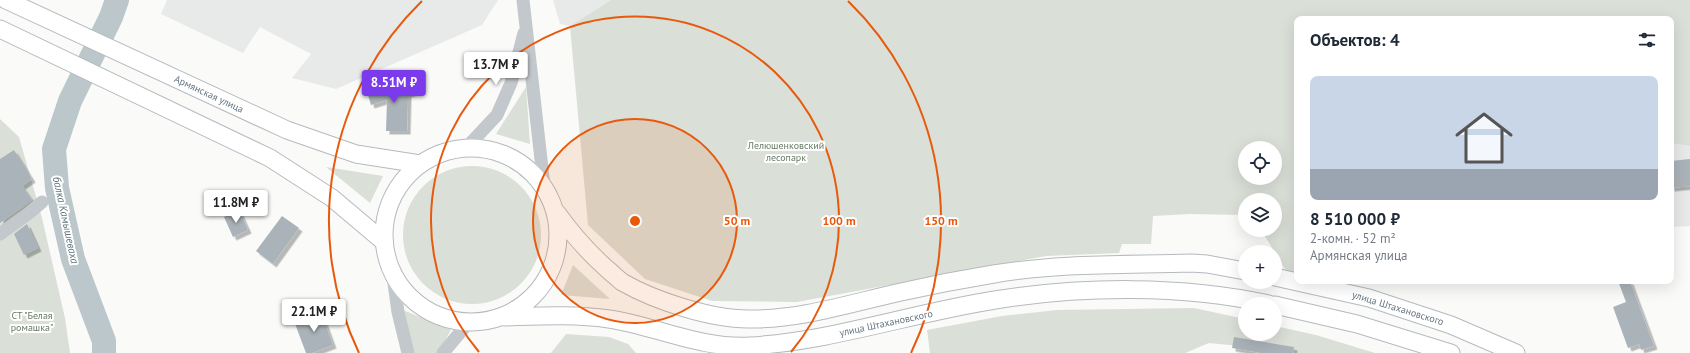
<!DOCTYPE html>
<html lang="ru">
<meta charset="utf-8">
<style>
body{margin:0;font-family:"PT Sans",sans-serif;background:#f6f6f7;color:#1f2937;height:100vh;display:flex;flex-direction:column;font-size:15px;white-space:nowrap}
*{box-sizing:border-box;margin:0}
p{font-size:13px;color:#747a83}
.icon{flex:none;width:22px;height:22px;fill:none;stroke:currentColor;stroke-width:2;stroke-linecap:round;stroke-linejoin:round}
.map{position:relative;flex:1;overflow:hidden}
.side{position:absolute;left:1294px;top:16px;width:380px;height:268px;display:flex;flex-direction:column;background:#fff;border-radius:8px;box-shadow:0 4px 16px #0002}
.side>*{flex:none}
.fabs{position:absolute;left:1238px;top:141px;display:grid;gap:8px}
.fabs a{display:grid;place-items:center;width:44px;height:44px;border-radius:50%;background:#fff;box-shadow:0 4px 16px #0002;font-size:20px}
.price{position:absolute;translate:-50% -34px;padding:0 9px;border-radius:4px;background:#fff;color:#222;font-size:13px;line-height:26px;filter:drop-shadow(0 1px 2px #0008)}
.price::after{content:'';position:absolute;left:50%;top:24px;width:12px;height:9px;margin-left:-6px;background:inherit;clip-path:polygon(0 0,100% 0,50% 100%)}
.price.active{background:#7c3aed;color:#fff}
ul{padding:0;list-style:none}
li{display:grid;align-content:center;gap:8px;height:212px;padding:0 16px}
li span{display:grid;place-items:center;height:124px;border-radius:8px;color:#555}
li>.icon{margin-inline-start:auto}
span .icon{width:72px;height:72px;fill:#fffc;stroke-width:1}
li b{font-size:17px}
h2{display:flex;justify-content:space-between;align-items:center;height:48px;padding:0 16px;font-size:17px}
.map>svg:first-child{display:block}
.built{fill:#e8e9e9}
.green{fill:#dadfd7;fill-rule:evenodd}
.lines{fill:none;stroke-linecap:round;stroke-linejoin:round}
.river{stroke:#bbc7cb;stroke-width:24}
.building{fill:#aab3b9;filter:url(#shadow)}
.major-casing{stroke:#b5babe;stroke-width:19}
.minor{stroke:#c3c8cc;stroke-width:13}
.major{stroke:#fff;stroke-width:17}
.ring{fill:none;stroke:#e8590c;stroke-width:2}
.labels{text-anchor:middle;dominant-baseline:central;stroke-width:4;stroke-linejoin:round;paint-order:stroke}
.street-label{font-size:10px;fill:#657683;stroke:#fff}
.park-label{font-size:10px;fill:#687a64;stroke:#fff}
.water-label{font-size:11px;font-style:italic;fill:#60757c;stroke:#fff}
.centre{fill:#e8590c;stroke:#fff;stroke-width:2}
.ring-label{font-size:12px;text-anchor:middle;font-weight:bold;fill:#e8590c;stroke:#fff;stroke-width:4;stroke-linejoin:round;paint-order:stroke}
</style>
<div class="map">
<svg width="1690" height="353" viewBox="0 0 1690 353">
<defs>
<filter id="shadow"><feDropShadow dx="3.5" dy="3.5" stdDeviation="0" flood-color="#0004"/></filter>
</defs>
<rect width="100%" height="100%" fill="#fafaf8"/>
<path class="built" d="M167,0h331l-16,25 -146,64 -44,-11 19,-24 -51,-27 -17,26 -82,-39z
M553,0h58l-41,26 -10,-2z
M1671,143l19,3v80l-19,1z"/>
<path class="green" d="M611,0h1079v146l-19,-3v-124h-374v253l-7,5 -29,-47h14v-30h-30v15l-56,-1 -36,2 -2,28h-29l-3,9 -73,3 -249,46 -85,-1 -67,-22 -57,-54 -18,-199zM1245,148h30v30h-30z
M526,87l4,57 -34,-10z
M0,119l19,18 23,81 23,100 5,35h-70z
M403 235a69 69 0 1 1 138 0a69 69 0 1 1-138 0Z
M326,167l57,9 -13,27z
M573,265l37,34 -49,-4z
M1194,308l51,11v15h30v-8l41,9 59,18h-79l-7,-2 -80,-8 -24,10h-255l-3,-23 75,-14 55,-6z
M403,310l48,20 -13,23h-25z
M566,334l43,3 19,7 8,9h-85z"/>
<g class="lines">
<path class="river" d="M104,353v-12l-31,-82 -16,-71 -3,-39 16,-48 41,-84 6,-17"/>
</g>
<path class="building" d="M411,79l4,13 -7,2 -1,37h-21l1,-31 -16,5 -4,-13z
M14,150l18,29 -10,7 10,14 -32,23v-64z
M1690,159v27l-19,2v-27z
M239,210l9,20 -15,7 -9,-20z
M282,216l17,12 -26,36 -17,-13z
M27,224l11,24 -14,7 -10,-21z
M1618,281h12l24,65 -13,4 -2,-6 -11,4 -15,-41 13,-5z
M321,312l12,33 -21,8h-6l-12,-32z
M1234,337l60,10 -1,6h-32l-29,-5z"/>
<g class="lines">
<g class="major-casing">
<path id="major" d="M6,0l281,130 69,24 64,10
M0,29l270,129 62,40 51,43
M384 235a87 87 0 1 1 174 0a87 87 0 1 1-174 0Z
M557,213c15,21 31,39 50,56 5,4 10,9 15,13 33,19 89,37 126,37 52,1 103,-16 153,-27 31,-7 62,-13 93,-18 65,-11 131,-9 197,-11l16,1 38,7
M1275,277l94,21 82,27 65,28
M1275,305l82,19 94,29
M504,317c35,-1 70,-3 105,2 47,7 92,30 141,27 83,-5 162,-33 245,-46 88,-14 187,-15 274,4"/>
</g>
<path class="minor" d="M523,0l21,186
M467,147l30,-32 14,-32 13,-50
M0,234l29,-21 13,-11
M393,276l5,36 10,41
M443,353l25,-30"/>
<use href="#major" class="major"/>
</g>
<circle cx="635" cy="221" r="102" fill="#e8590c" fill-opacity=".12"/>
<g class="ring">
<circle cx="635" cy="221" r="102"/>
<path d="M479 352A204 204 0 1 1 791 352"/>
<path d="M359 353A306 306 0 0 1 422 1M848 1A306 306 0 0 1 911 353"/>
</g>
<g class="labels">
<g class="street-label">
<text transform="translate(209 94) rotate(25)">Армянская улица</text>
<text transform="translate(1398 308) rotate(17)">улица Штахановского</text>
<text transform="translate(886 323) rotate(-12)">улица Штахановского</text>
</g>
<g class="park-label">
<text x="786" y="145">Лелюшенковский<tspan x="786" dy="12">лесопарк</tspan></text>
<text x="32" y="315">СТ "Белая<tspan x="32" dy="12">ромашка"</tspan></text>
</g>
<g class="water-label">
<text transform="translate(66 220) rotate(78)">балка Камышеваха</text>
</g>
</g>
<circle cx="635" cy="221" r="6" class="centre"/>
<g class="ring-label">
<text x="737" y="225">50 m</text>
<text x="839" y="225">100 m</text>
<text x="941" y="225">150 m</text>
</g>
</svg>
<div class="fabs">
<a><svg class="icon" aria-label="locate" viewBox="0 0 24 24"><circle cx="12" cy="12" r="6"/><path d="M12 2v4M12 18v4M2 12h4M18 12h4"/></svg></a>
<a><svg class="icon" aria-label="layers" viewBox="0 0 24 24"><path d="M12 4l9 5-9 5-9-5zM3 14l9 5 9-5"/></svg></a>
<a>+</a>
<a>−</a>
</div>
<b class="price" style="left:496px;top:86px">13.7M ₽</b>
<b class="price active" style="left:394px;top:104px">8.51M ₽</b>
<b class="price" style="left:236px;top:224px">11.8M ₽</b>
<b class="price" style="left:314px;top:333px">22.1M ₽</b>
<section class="side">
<h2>Объектов: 4<svg class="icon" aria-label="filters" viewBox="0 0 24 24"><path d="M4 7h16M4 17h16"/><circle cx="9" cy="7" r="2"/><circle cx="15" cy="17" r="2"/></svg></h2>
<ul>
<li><span style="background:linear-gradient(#c9d6e8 75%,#9aa5b1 0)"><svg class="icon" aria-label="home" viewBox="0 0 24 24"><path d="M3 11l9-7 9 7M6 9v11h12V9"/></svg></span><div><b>8 510 000 ₽</b><p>2-комн. · 52 m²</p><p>Армянская улица</p></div></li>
</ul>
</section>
</div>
